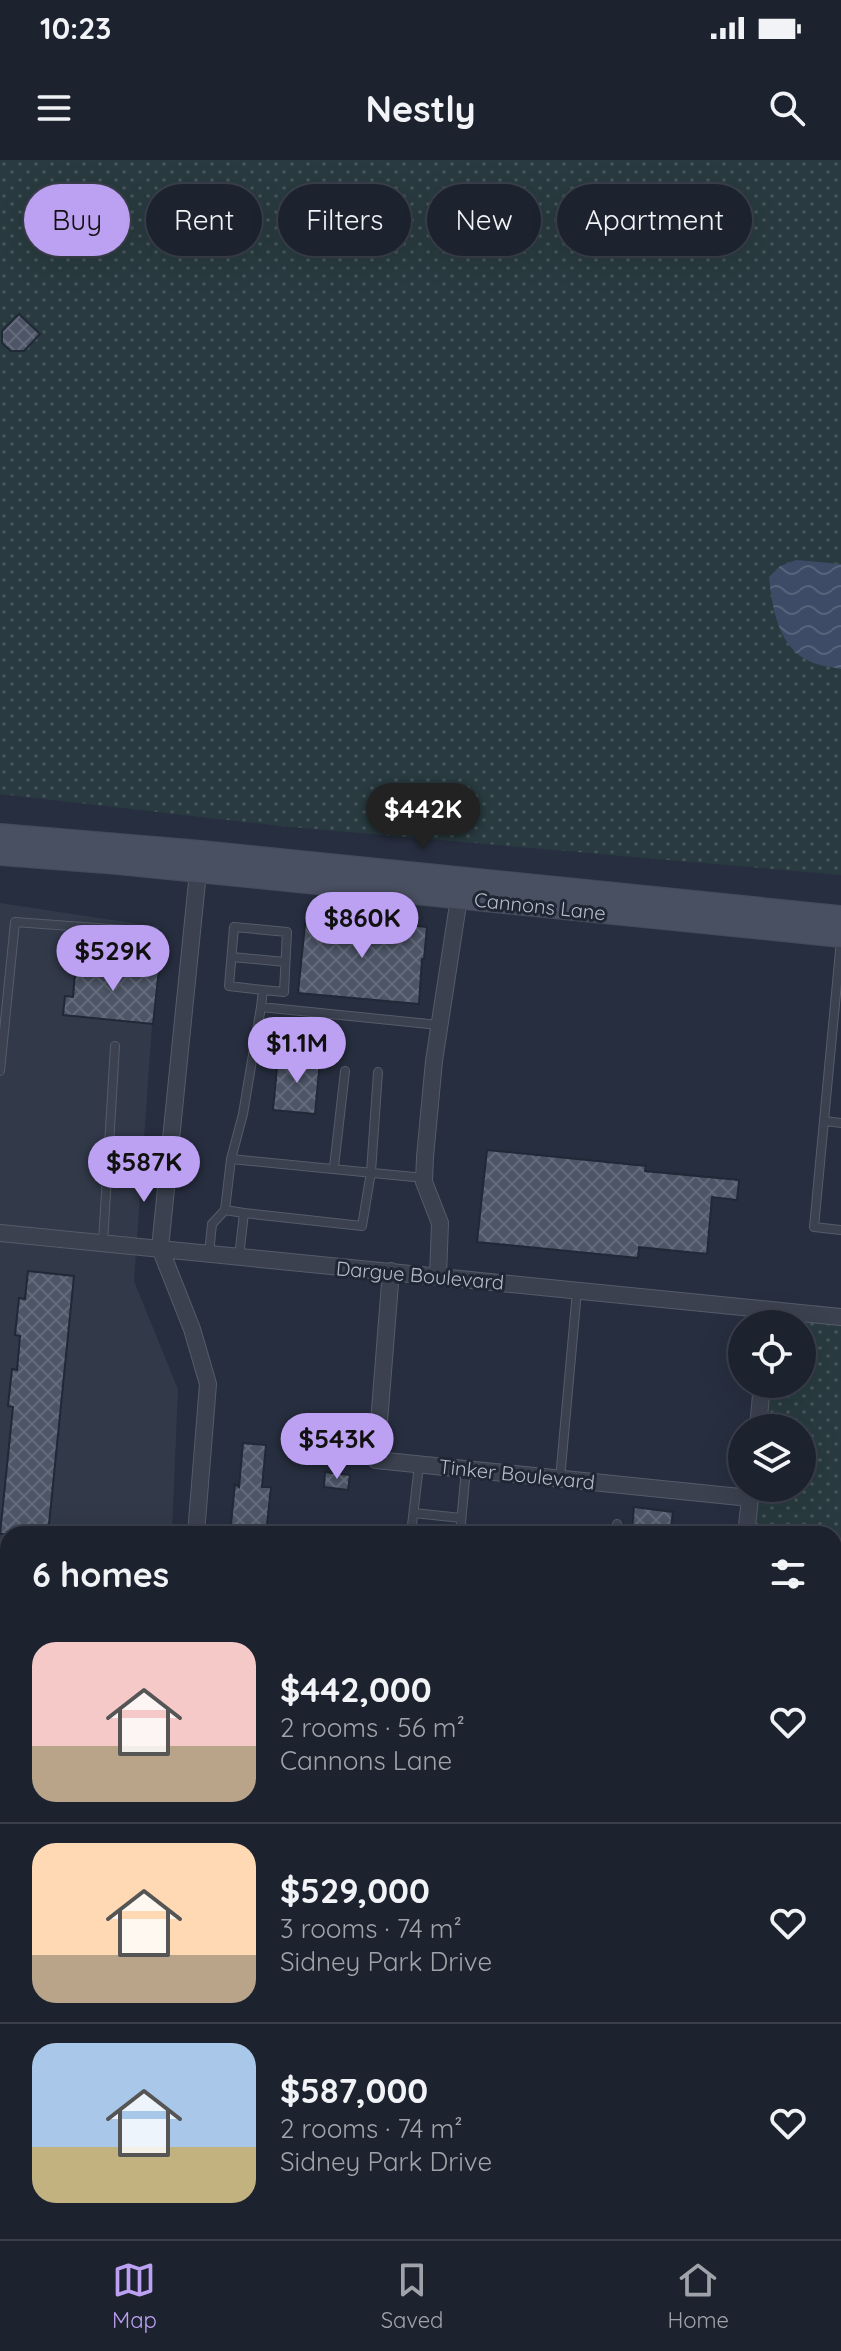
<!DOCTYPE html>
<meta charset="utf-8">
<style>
body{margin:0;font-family:Quicksand,sans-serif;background:#2a2f3b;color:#f1f3f6;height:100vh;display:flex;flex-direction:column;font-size:30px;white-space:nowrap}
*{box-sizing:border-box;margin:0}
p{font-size:26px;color:#a0a4aa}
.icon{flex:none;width:44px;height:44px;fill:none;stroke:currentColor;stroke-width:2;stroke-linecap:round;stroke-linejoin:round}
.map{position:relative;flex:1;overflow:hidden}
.panel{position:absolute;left:0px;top:1366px;width:842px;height:714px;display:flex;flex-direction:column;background:#1d222f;border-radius:24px 24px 0 0;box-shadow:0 8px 32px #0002,0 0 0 2px #3b3f4b}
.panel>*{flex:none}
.guide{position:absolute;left:24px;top:24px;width:794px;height:72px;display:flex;gap:16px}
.fabs{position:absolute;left:728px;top:1150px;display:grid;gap:16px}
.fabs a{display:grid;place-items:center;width:88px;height:88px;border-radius:50%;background:#1d222f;box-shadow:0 8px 32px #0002,0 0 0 2px #3b3f4b;font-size:40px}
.price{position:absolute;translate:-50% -68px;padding:0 18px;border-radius:28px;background:#bca0f2;color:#111;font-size:26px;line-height:52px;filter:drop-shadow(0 2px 4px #0008)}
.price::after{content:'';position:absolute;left:50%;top:48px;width:24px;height:18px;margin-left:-12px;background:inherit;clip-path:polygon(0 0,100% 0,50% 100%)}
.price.on{background:#222;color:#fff}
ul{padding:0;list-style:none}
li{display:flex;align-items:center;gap:24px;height:200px;padding:0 32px}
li+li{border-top:2px solid #3b3f4b}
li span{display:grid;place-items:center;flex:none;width:224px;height:160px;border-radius:24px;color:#555}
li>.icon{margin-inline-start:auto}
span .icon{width:96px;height:96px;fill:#fffc;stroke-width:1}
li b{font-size:34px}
h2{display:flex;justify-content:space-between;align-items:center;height:96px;padding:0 32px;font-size:34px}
.chip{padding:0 28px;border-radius:36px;background:#1d222f;box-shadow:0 8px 32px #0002,0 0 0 2px #3b3f4b;font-size:28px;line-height:72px}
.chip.on{background:#bca0f2;color:#111}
.status{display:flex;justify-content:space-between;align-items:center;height:56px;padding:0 40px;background:#1d222f;direction:ltr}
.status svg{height:22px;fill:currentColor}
header{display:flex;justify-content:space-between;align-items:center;height:104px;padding:0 32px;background:#1d222f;font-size:36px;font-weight:800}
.tab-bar{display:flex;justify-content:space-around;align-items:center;height:112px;border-top:2px solid #3b3f4b;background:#1d222f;font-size:22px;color:#a0a4aa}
.tab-bar a{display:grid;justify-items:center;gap:4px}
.tab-bar .on{color:#bca0f2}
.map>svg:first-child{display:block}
.airport{fill:#323949}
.grass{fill:url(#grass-dots)}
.water{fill:url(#water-waves)}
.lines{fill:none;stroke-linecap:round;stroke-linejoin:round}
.taxiway{stroke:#42495a;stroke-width:44}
.building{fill:url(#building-cross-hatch);stroke:#212836;stroke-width:2}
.service-casing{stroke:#555c69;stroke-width:10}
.minor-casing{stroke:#555c69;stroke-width:18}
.secondary-casing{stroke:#444a58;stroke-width:24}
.service{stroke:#3b414f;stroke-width:8}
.minor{stroke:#3b414f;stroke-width:16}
.secondary{stroke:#495061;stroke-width:22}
.labels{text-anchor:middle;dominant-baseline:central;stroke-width:6;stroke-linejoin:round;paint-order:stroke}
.street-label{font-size:20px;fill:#b7bcc9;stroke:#1f2634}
</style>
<div class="status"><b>10:23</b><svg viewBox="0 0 49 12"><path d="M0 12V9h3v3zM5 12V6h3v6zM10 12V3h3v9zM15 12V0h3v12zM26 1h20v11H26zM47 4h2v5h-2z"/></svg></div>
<header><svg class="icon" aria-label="menu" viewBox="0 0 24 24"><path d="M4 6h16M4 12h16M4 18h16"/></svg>Nestly<svg class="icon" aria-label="search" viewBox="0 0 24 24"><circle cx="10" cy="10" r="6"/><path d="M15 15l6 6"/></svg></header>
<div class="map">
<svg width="841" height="2079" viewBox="0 0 841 2079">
<defs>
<pattern id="grass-dots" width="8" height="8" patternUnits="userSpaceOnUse" patternTransform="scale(2)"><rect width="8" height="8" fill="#293b40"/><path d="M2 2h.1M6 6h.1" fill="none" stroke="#46555a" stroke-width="1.8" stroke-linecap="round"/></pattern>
<pattern id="water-waves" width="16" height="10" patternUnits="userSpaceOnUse" patternTransform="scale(2)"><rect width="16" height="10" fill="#3d4b66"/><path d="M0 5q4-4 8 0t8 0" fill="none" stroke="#57637b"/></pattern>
<pattern id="building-cross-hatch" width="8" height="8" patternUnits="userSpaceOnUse" patternTransform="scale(2)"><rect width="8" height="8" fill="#4d5567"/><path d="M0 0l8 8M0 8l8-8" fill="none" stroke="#646c7b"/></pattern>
</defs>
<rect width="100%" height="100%" fill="#272e3f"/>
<path class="airport" d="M0,743l159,24 -25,354 44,108 -6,145h-164v698h826v-250l7,1v256h-841z"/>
<path class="grass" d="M0,0h841v715l-561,-49 -280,-32z
M793,1155l48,5v615h-7v-401h-83l5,-46h46v-60h-40l5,-44h35v-60h-21l3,-3h4z"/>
<path class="water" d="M796,400l45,4v105c-10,-2 -22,-3 -32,-8 -31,-14 -37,-54 -40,-84l11,-11z"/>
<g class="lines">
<path class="taxiway" d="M834,2063l7,1
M723,2079l3,-7"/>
</g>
<path class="building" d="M19,154l21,20 -16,17h-13l-9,-8v-12z
M306,755l121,12 -3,32h-2l-3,45 -121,-11z
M76,801l83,8 -6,55 -90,-9 2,-19 8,1z
M278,897l42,3 -5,54 -42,-4z
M487,990l159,16 -1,5 94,9 -2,20 -25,-3 -5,57 -68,-7 -1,11 -161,-16z
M28,1111l46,5 -26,258h-48l13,-127 -5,-1 4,-37 5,1 3,-34 -5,-1 4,-37 6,1z
M243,1283l23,2 -4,42h9l-5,47h-36l5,-50 4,3z
M325,1312l25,3 -2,15 -24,-3z
M634,1347l39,5 -3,22 -38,-4z"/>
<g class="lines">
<g class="service-casing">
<path id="service" d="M841,780l-27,287 27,3
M232,797l53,5
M261,847l2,-17 21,2 3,-60 -53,-5 -5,59 34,4
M0,911l15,-149 123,9
M825,961l16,2
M231,999l12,-45 18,-107 178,18
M334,1007l11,-96
M244,1053l118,13 9,-54 7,-100
M103,1082l12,-196
M209,1094l3,-30 13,-14
M239,1097l5,-44 -19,-3 6,-51 193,19
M560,1319l17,-188
M414,1353l47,5
M679,1372l30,2
M411,1374l8,-69
M460,1374l6,-65
M616,1374l1,-10"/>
</g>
<g class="minor-casing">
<path id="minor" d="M0,1073l841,84
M391,1111l-15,189 374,38
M438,1116l2,-53 -16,-41 1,-25 9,-96 25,-163
M758,1268l4,-44
M196,1374l12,-150 -16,-55 -32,-81 38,-376
M746,1374l5,-44
M0,1707l8,1
M834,1790l7,1
M679,2079v-7"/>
</g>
<g class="secondary-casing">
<path id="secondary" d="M0,675l202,17 639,65
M0,694l118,9 723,73"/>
</g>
<use href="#service" class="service"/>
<use href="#minor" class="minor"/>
<use href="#secondary" class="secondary"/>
</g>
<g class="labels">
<g class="street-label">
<text transform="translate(540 746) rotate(6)">Cannons Lane</text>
<text transform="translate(420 1115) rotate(5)">Dargue Boulevard</text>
<text transform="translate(517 1314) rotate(6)">Tinker Boulevard</text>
</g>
</g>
</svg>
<div class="fabs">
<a><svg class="icon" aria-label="locate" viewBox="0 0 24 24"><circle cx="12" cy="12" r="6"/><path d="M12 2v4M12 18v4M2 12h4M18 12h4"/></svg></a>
<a><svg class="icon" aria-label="layers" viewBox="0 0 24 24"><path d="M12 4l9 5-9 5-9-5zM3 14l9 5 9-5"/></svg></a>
</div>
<b class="price on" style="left:423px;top:691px">$442K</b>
<b class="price" style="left:362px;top:800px">$860K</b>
<b class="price" style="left:113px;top:833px">$529K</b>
<b class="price" style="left:297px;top:925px">$1.1M</b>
<b class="price" style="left:144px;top:1044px">$587K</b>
<b class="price" style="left:337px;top:1321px">$543K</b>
<div class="guide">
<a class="chip on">Buy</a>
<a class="chip">Rent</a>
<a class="chip">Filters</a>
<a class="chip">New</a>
<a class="chip">Apartment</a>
</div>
<section class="panel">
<h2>6 homes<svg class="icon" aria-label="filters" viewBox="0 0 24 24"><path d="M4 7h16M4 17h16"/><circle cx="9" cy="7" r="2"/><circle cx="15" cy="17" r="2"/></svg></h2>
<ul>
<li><span style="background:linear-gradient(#f6c9c9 65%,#b9a48a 0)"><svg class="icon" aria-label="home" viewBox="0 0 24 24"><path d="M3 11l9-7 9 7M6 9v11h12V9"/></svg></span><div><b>$442,000</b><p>2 rooms · 56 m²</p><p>Cannons Lane</p></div><svg class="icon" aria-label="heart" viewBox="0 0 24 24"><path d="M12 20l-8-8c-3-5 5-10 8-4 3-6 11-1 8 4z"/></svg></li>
<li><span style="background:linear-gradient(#ffd9b3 70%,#b9a48a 0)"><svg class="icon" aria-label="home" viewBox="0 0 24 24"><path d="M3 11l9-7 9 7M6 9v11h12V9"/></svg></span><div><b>$529,000</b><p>3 rooms · 74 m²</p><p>Sidney Park Drive</p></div><svg class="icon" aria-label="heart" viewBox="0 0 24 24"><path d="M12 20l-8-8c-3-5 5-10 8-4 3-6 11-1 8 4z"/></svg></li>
<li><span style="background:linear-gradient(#a9c7e8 65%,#c2b280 0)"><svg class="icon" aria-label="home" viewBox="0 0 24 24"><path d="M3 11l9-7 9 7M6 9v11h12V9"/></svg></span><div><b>$587,000</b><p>2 rooms · 74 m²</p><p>Sidney Park Drive</p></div><svg class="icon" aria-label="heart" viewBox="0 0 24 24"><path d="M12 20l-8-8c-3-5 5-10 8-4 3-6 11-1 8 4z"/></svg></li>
</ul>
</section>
</div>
<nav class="tab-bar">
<a class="on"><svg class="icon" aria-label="map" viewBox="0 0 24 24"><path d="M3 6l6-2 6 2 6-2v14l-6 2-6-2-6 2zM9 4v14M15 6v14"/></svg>Map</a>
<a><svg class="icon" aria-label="saved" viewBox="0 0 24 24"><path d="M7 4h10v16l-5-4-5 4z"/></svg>Saved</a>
<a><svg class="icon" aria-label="home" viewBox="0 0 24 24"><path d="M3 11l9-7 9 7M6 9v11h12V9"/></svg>Home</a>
</nav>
